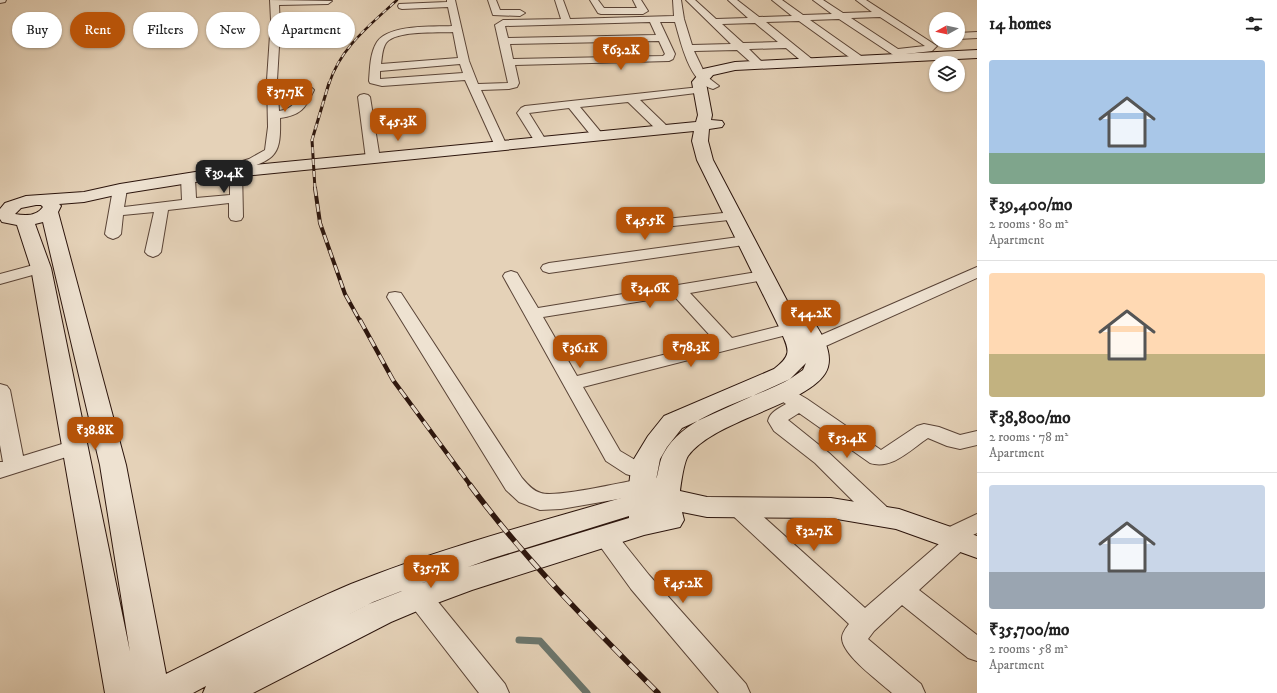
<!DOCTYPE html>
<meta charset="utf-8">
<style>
body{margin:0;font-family:"IM FELL DW Pica",serif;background:#f2f2f2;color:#222;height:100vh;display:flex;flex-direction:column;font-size:15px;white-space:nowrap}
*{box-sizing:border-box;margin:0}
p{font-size:13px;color:#767676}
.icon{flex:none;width:22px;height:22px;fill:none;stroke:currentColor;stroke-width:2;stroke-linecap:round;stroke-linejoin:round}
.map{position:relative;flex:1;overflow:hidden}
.sheet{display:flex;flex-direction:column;background:#fff;width:300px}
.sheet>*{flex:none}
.banner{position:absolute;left:12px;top:12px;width:380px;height:36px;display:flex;gap:8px}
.needle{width:26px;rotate:262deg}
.controls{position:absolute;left:929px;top:12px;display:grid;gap:8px}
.controls a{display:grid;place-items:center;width:36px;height:36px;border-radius:50%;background:#fff;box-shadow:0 1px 3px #0004;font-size:20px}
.price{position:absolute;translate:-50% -34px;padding:0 9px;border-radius:8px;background:#b45309;color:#fff;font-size:13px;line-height:26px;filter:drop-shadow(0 1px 2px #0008)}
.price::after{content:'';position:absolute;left:50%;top:24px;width:12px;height:9px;margin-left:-6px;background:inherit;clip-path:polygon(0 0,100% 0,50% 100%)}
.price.current{background:#222;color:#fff}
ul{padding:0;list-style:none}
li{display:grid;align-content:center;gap:8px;height:212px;padding:0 12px}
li+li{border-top:1px solid #e0e0e0}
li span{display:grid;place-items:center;height:124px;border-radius:4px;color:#555}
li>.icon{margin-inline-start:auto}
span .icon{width:72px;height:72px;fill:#fffc;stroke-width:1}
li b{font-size:17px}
h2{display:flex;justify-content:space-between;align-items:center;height:48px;padding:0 12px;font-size:17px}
.tag{padding:0 14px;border-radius:18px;background:#fff;box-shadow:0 1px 3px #0004;font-size:14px;line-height:36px}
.tag.current{background:#b45309;color:#fff}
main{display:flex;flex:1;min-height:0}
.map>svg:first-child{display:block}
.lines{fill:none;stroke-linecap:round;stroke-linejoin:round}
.stream{stroke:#6b766d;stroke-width:7}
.minor-casing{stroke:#5a4437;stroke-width:2}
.secondary-casing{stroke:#2b140c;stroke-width:2}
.minor{fill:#eee2d1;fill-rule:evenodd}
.secondary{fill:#eee2d1;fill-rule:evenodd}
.rail-far4-casing{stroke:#2b140c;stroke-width:2.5}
.rail-far3-casing{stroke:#2b140c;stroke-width:3}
.rail-far2-casing{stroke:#2b140c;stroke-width:4}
.rail-far1-casing{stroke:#2b140c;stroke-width:4.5}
.rail-casing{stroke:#2b140c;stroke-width:5.5}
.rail-far4{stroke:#eee2d1;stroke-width:1.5;stroke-dasharray:5;stroke-linecap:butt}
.rail-far3{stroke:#eee2d1;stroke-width:2;stroke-dasharray:6;stroke-linecap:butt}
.rail-far2{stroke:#eee2d1;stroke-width:2.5;stroke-dasharray:8;stroke-linecap:butt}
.rail-far1{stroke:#eee2d1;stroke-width:3;stroke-dasharray:10;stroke-linecap:butt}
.rail{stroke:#eee2d1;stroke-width:4;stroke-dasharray:12;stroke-linecap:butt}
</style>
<main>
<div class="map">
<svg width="977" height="693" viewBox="0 0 977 693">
<rect width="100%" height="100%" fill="#e5d2b8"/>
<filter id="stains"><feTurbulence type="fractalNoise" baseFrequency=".005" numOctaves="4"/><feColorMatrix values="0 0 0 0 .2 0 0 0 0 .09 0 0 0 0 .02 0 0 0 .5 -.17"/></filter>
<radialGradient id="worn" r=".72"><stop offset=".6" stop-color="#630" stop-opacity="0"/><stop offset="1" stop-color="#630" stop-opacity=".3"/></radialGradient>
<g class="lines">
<path class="stream" d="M519,640l21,1 47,52"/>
<g class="minor-casing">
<path id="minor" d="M0,0h6l-1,2 -5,1z
M270,0l62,1 -4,3 -49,1 1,25 -3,50 2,31c16,-2 17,-12 25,-23h8l2,2c-9,19 -13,25 -34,28 1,36 -3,41 -38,52l1,47 -2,3 -5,1 -5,-1 -2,-3v-14l-61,7 -7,42 -3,3 -5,2 -5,-2 -3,-3 9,-40 -31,3 -2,19 -3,3 -5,2 -5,-2 -3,-3 8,-45 2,-3 5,-1 5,1 2,3 -3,18 58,-7 -1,-22 2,-3h10l2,3 1,20 34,-3v-21l-15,4 -5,-1 -2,-3 2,-3 39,-12 16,-9 3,-23 -1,-47 4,-60z
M447,0h8l14,61 9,23 30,-1 -13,-58 8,-5 58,-1 -6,-19h8l7,19 104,-3 -1,-16h8l3,19 8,26 39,-1 -45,-44h9l21,19 32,-1 -20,-18h9l22,17 33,-1 -20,-16h10l21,15 29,-1 -19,-14h10l20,13 29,-1 -16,-12h10l71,46 -5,5 -26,3 4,4 -5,3 -4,-1 -62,-41 -29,1 54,38 1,2 -5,3 -4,-1 -57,-41 -33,1 47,38 1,2 -1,2h-8l-19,-16 -37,1 16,16 -5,3 -4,-1 -19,-17 -43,1 12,25 13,10 -6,3c-24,-6 -32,-47 -38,-67h-15l15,32 -2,5 -4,2 -154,4 4,18 -2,4 -8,2 -28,1 26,56 -2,3h-8l-2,-3 -30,-66 -83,6 -12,-3 -1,-2c1,-13 1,-28 8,-39 12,-18 56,-15 75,-16l-4,-19 -46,2 -3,-1 -1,-2 1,-2 48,-2zM880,17l45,29 -27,3 -47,-31zM650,22l6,13 -148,3 -3,-12zM755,23l23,19 -35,1 -21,-19zM453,32l5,26 -77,6c1,-6 1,-15 5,-21 10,-13 51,-10 67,-11zM659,41l6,13 -2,2 -150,3 -3,-15zM460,64l3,9 -83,6v-8z
M488,0h8l4,10h20l5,3 -5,3 -27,-1z
M590,0h8l6,8h33l-4,-8h8l7,11 -5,3h-42l-3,-1z
M977,32v6l-19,1v-6z
M700,87l6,3 -2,2 -64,8 28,27 2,3 -2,3h-8l-32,-31 -48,5 24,29 -2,3h-8l-25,-31 -40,5 18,29 -2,3h-8l-20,-32 4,-5 4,-2z
M364,94l4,1 2,2 10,62 -2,3h-10l-2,-3 -8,-62 2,-2z
M733,212l5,1 2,3 -2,3 -111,12 -5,-1 -2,-3 2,-3 5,-1z
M746,236l5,2 3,3 -3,3 -202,29 -6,-2 -2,-3 2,-3 6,-2z
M41,263l6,2 2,3 -2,3 -47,13v-10z
M977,267v11l-169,76 -6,1 -6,-1 -3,-4 3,-4z
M511,271l6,2 21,35 225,-37 6,2 2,3 -2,3 -79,14 42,45 72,-18 6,1 3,4 -3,4 -227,58 37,64 22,13 10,3 3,5 -4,5 10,2 3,6 -3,6 -8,2 -92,16 -21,1 -21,-8 -13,-12 -119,-193 2,-4 6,-1 6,1 121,185c5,6 11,13 19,15 15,5 82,-11 101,-14l-16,-5 -20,-13 -103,-185 2,-3zM674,296l42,46 -139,34 -34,-59z
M0,384l7,2 3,4 13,66 52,-16 7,2 3,5 -3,5 -82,26v-16h3l-3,-17z
M783,387l7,2 17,10 74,51 36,-24 7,-2 15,3 21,8 17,-4v14l-17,4 -13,-3 -19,-8c-18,12 -36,32 -58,25l-71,-50 -11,7 41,33 61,57 3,6 -3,6 -8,2 -8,-2 -59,-59 -41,-32 -6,-10c2,-9 10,-12 18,-17l-10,-7 -3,-4 3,-4z
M738,499l8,2 119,107 75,-65 -3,-6 4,-6 36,-17v19l-8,4 2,3 -4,6 -48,44 58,45v26l-9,-3 -66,-53 -28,26 -6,8 53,45 4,9h-33c-13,-12 -50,-38 -50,-55 0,-5 4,-10 7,-14l-119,-111 -3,-6 3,-6z
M605,527l8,3 36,45 97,109 4,9h-31l-88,-104 -34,-47 -4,-6 4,-6z
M412,578l9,3 84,103 4,9h-30l-76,-98 -3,-7 3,-7z"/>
</g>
<g class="secondary-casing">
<path id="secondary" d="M977,50v8l-242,12 -22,5 -7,8 6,32 -1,5 11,1 2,3 -2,3 -13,2 -1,12 5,19 81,154 7,-2 7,2c10,13 25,35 20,53 -10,36 -113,51 -140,89 -4,6 -7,27 -8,35l27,6 124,1 68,11 78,27v22l-81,-29 -65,-11 -124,-1 -25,-5 2,8 -4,7 -36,8 -172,55 -43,16 -38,16 -138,71h-50l3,-7 -13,7h-88l-74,-425 -14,-43 -15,-3 -2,-3v-10l5,-6 21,-7 58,-4 36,-8 94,-15 482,-47 2,-7 -6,-33 11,-13 32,-7zM694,131l-2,10 5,19 83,169c9,21 13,25 -6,40l-110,47 -16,20 -14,23 -4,18 -2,19c-92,27 -187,52 -277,88 -62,26 -124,60 -185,90l-40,-209 -68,-253 3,-6 -2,-2 25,-2 36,-8 94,-15zM36,205h5l2,2c-6,9 -18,9 -28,7l6,-6zM43,222l57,243 30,187 -79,-384 -16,-44zM806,363l-3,7 -13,9zM790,379c-39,22 -104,34 -126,74 -5,8 -5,18 -8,27l4,-21 7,-12 15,-19zM629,516v2l-161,49 22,-8zM443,575l-74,29 -67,33 71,-35z"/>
</g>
<use href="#minor" class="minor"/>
<use href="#secondary" class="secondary"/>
<g class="rail-far4-casing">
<path id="rail-far4" d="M329,84c11,-36 41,-59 68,-84"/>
</g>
<g class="rail-far3-casing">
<path id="rail-far3" d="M315,189l-3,-49 17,-57"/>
</g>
<g class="rail-far2-casing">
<path id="rail-far2" d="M315,188l5,35 25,71 15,27"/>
</g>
<g class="rail-far1-casing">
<path id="rail-far1" d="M360,320l33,60 78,106"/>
</g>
<g class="rail-casing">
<path id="rail" d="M470,485c56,76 122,141 188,208"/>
</g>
<use href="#rail-far4" class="rail-far4"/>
<use href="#rail-far3" class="rail-far3"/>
<use href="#rail-far2" class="rail-far2"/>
<use href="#rail-far1" class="rail-far1"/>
<use href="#rail" class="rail"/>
</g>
<rect width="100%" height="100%" filter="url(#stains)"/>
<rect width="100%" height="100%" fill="url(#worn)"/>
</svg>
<div class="controls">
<a><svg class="needle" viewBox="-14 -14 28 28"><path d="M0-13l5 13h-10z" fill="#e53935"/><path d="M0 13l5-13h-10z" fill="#767676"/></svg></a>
<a><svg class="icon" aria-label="layers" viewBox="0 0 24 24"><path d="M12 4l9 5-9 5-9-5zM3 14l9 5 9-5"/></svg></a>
</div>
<b class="price" style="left:621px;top:71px">₹63.2K</b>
<b class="price" style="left:285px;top:113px">₹37.7K</b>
<b class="price" style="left:398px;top:142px">₹45.3K</b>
<b class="price current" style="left:224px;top:194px">₹39.4K</b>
<b class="price" style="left:645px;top:241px">₹45.5K</b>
<b class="price" style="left:650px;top:309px">₹34.6K</b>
<b class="price" style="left:811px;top:334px">₹44.2K</b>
<b class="price" style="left:691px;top:368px">₹78.3K</b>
<b class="price" style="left:580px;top:369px">₹36.1K</b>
<b class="price" style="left:95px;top:451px">₹38.8K</b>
<b class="price" style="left:847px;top:459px">₹53.4K</b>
<b class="price" style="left:814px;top:552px">₹32.7K</b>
<b class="price" style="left:431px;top:589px">₹35.7K</b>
<b class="price" style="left:683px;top:604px">₹45.2K</b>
<div class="banner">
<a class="tag">Buy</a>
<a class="tag current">Rent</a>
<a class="tag">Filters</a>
<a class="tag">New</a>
<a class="tag">Apartment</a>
</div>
</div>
<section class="sheet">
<h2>14 homes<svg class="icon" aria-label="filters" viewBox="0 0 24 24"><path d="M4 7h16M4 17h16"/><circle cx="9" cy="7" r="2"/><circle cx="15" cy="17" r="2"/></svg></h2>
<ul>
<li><span style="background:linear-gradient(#a9c7e8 75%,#7fa58c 0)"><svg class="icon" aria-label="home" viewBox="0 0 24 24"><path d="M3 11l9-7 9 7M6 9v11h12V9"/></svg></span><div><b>₹39,400/mo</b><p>2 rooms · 80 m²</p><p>Apartment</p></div></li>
<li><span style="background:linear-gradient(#ffd9b3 65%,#c2b280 0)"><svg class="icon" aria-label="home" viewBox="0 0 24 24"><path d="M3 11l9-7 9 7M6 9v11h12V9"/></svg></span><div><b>₹38,800/mo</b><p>2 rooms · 78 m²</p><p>Apartment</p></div></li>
<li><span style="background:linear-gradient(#c9d6e8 70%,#9aa5b1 0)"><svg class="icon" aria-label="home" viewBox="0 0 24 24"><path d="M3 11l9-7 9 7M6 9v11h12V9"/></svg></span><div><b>₹35,700/mo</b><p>2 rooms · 58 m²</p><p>Apartment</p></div></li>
</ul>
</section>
</main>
